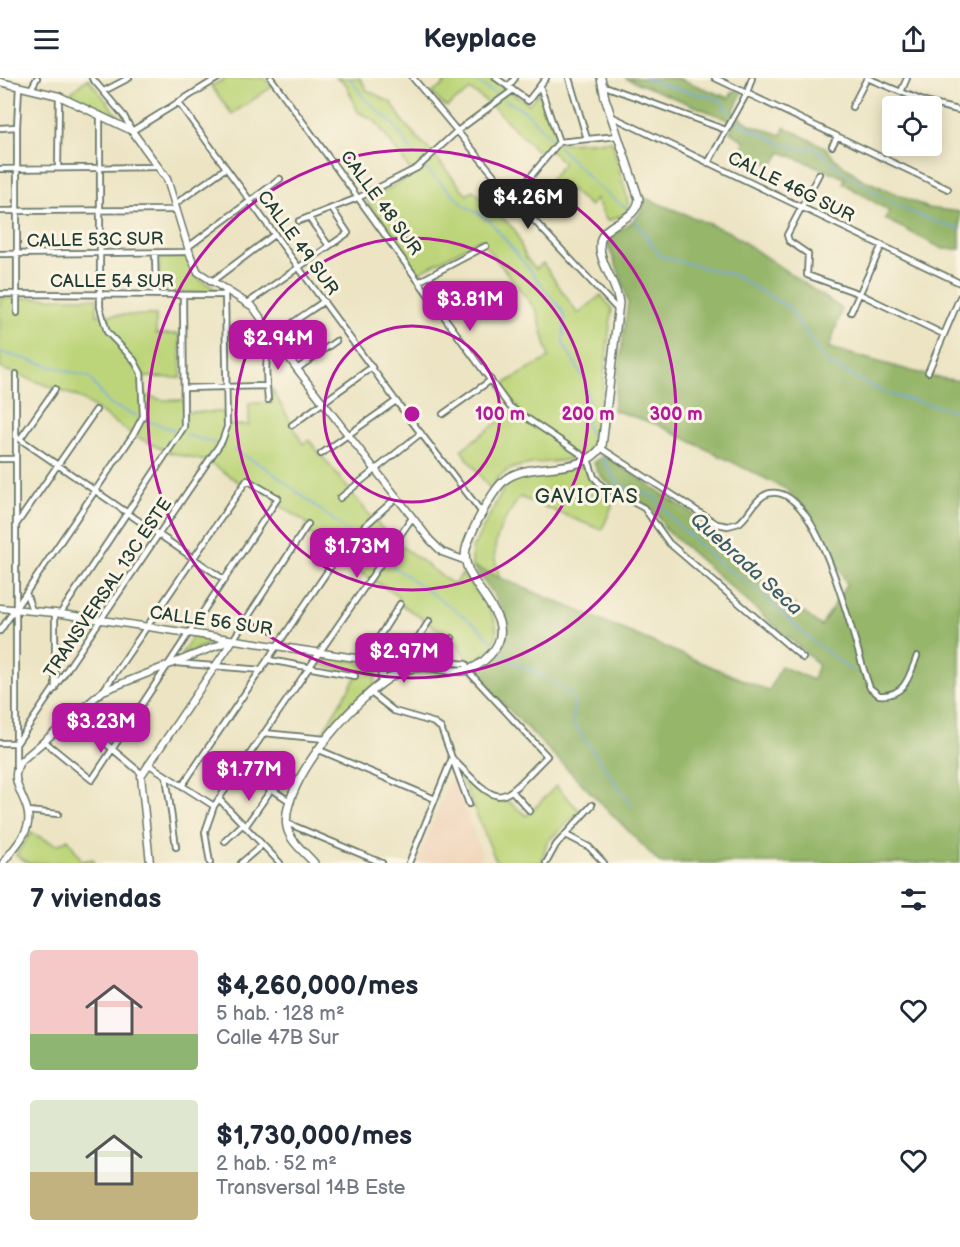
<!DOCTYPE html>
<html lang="es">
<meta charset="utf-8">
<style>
body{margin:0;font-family:"Balsamiq Sans",sans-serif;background:#f6f6f7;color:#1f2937;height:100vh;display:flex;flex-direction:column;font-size:22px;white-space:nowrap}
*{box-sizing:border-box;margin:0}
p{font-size:20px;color:#747a83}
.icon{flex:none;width:33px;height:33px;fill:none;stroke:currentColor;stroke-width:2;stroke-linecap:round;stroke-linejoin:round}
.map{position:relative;height:785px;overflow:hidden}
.panel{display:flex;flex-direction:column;background:#fff;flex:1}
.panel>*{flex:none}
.controls{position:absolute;left:882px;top:18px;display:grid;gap:12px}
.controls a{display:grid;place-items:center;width:60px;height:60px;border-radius:6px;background:#fff;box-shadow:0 3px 15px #0003;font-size:30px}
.price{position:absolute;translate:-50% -51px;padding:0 14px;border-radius:12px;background:#b5179e;color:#fff;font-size:20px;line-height:39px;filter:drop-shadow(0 2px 3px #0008)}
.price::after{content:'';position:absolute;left:50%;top:36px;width:18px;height:14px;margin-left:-9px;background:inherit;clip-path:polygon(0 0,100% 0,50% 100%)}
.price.current{background:#222;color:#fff}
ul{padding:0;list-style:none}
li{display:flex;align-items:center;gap:18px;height:150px;padding:0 30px}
li span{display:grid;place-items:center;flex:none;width:168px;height:120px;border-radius:6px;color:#555}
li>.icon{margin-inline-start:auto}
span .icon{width:72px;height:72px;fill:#fffc;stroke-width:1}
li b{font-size:26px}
h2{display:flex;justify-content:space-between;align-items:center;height:72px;padding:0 30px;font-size:26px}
header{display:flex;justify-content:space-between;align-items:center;height:78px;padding:0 30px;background:#fff;font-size:27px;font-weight:600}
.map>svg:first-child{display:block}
.built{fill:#f1d5bc}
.green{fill:#bdd57a;stroke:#6e8957;stroke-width:1.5}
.forest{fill:#96b66a;stroke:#5a7a4f;stroke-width:1.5}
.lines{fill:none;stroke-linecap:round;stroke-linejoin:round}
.stream{stroke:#78a9e3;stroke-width:1.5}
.minor-casing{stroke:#677766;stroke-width:8}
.tertiary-casing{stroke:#677766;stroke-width:9}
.secondary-casing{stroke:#677766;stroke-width:10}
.minor{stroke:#fff;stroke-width:4.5}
.tertiary{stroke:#fff;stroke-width:6}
.secondary{stroke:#fff;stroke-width:7}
.ring{fill:none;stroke:#b5179e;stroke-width:3}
.labels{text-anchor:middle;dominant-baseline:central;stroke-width:6;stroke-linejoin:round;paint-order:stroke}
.street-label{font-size:18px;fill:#1f3d34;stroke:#fcf5e5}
.neighbourhood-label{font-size:20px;letter-spacing:1.5px;fill:#1f3d34;stroke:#fcf5e5}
.water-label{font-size:20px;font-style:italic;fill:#3a5d69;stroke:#fcf5e5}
.centre{fill:#b5179e;stroke:#fcf5e5;stroke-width:3}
.ring-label{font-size:18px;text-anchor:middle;font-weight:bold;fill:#b5179e;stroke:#fcf5e5;stroke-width:6;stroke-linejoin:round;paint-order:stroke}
</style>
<header><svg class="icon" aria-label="menu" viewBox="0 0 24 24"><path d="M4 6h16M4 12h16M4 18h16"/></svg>Keyplace<svg class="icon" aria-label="share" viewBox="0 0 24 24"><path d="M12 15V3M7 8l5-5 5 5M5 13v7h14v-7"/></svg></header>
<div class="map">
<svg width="960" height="785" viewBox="0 0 960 785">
<rect width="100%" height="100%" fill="#fcf5e5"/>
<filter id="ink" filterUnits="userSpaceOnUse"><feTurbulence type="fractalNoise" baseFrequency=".0167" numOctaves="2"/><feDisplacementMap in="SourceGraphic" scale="12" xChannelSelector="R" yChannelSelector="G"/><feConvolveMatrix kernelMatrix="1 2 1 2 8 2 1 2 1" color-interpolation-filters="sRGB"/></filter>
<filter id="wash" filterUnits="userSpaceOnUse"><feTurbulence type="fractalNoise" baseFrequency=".008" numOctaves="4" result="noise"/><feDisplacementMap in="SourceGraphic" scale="24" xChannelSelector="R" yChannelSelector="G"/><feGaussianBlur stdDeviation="1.35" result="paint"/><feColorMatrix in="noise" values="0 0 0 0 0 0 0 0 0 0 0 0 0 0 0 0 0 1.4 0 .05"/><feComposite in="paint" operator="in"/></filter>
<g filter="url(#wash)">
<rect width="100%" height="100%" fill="#ece4c3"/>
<path class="built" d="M452,699l30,77 -4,9h-62z"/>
<path class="green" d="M88,0l35,44 -56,-26z
M227,0h36l10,8 -41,28 -21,-28z
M336,0h24l7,12 25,13 12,20 29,31 34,41 6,-5 42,40 11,28 10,11 7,-6 35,51 23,-19 11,14 -16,131c-15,38 -85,5 -106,49l-29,-39 57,-43 -18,-21 49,-28 -12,-47 -57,-72 -62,34 -52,-73 48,-25 -39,-54 -17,-9 -12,-28z
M440,0h49l40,26 10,-12 20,51 53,-2 18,68 -7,6 -16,6 -11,-22 -6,7 -30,-25 -6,7 -6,-6 16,-19 -15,-13 -6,7 -49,-49 -23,-18 -25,17 -14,-14 13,-9z
M160,179h26l9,19 26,17 -62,-1z
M0,220h97v17h59v19h24l1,44 -37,-1 1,18 17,5h22v12h40l1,13h24v-22h23l-1,-16 32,57 6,-4 63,78 24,24 58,43 8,-11 4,4c25,32 52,59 4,86l-15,-24 -55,-36 -3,-9 -44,-27 3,-5 -52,-33 4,-6 -33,-22 2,-4 -30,-18 -4,5 -34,-23 -41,-10 -35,-17 -55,-38 -78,-29z
M584,388c5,17 15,25 31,33l-13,31 -82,-33c-12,17 -28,39 -25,62 1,6 4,12 4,19l-27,-12v-17l33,-63 20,-10z
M192,559l27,3 -38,15z
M321,578l48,8 7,8 -1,11 -51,51 -2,-1 36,-59 -41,-10z
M459,695c15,16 26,29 49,28l19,15 29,-30 24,25 -33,31 -6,21h-44z
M31,755l26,12 11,-6 14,22 11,-2 1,4h-66l-12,-8z"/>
<path class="forest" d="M625,0h52l52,20 5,-8 8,3 -9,19 18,13 31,10 2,-8 41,20 9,11 28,21 66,29 32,4v37h-17l-58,-30 4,-8 -46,-28 2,-5 -64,-26 -8,13 -34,-12 6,-12 -15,-9 4,-10z
M645,120l84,34 113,77 -13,39 104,29 27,4v482h-300l-187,-190c56,-34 32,-65 -1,-107l297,125 12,-25 32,14 5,-16 -154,-136c-11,-36 -58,-29 -70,-65l10,-8 89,59 17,24 111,88 26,-42 -39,-73 -22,-22 -130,-65 -43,-14 15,-107 -6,-23 -15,-37 2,-5c17,-14 32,-16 36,-40z"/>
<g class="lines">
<path class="stream" d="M350,0l14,20 30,27 19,28
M471,0l25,16
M645,0l25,9 49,12 11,14
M505,22l20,11 29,31
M735,43l49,24 21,5 4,-4c15,6 21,16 33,25 36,25 75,48 118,58
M558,68l39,40 32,24
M425,90l39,37 26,16 72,89 3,8 -2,25 22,38 3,19 -2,26 10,18
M633,139l27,39 73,19 55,32 38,55 58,31 76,19
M0,274l89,25 20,27 28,12
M148,343l26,9
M186,357l29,8
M234,372l34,19 81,63
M601,377l17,29 36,13 18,22 45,42 45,33 41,39 49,38
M356,460l24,18
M387,484l89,63 18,18
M499,571l7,10 36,16 32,22 -1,26 59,83"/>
</g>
</g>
<g filter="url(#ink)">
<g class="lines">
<g class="minor-casing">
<path id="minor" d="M92,0l32,38 8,15 86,-53
M271,0l238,328 79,53 6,18 8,9 42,22 25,35 134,115
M413,0l100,120 105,112
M496,0l32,23 18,-23
M569,0l18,61
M715,0l233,111
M867,0l61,25 30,7
M602,7l124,45
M540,8l19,56
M508,9l7,-9
M31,11l6,-11
M104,13l25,-13
M901,14l6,-14
M178,24l218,299 87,113
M852,29l15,-29
M611,38l349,167
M0,50l17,-1
M559,64l59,-6
M832,68l5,-9
M708,85l39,-70 5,-15
M58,90l1,-72
M0,91l159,-2
M819,96l-32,61 2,6 19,13 -1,21 53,19 83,40
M513,120l46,-56
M175,126l51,-36
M0,133l177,-1
M309,140l20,28
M299,143l61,-24 57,-29 39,-36 57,-42
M188,169l92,-68
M155,175l1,42
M0,176l189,-2
M420,203l66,-35
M211,204l64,-48
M0,216l225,1
M249,224l99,-69 -16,-24
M851,234l31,-67
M17,235v-186l2,-41
M297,291l39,-28
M928,294l32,-75
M184,310l83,-2
M268,322c-1,-14 -3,-29 -1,-43 3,-25 39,-42 57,-56
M443,336l48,-34
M292,347l80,-58
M17,359l208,143
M20,361l35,-50
M601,370l116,76 11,2 11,-3c11,-8 17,-28 32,-30 51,-7 84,159 99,195l9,7c26,2 30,-18 38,-39
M321,376l75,-53
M0,381h16
M340,420l81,-65
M16,447l80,-115
M26,515l6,17
M55,535v76
M60,536l124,-187 -1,-132
M0,553l133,-196 10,-19 -2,-43 -7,-13 -27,-28 -7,-25v-192
M233,562l75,-116
M406,580l60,6 2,7 79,85c-50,50 -43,55 -95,2
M365,581l35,-55
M269,582l86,16
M438,582l14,-22
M176,585l86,7
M402,586l27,-43
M371,615l23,18 38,11 9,6 28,76
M73,638l69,58
M264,655l61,6
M44,663l48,39 186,-282 -31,-18 -144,211
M0,665h17l205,-302 5,-14 -2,-137
M317,671l118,50
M148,686l66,42
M16,689v-393
M240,690l51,34
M166,698l10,71
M182,708l166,-245 48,-43
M512,713l18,20
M219,721l61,64
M27,733l31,3
M287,745l95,40
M245,749l26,-37
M566,757l23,12 15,16
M225,763l18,-17
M210,785l-5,-31 9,-26 198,-288
M241,785l21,-18
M409,785l43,-105
M546,785l10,-18 36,-40"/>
</g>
<g class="tertiary-casing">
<path id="tertiary" d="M0,4l59,14 73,35 35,48 24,78 7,15 55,35 44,62 133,171 12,12 22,8
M0,530l55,5 361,54
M3,785c8,-12 23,-26 25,-40 4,-23 -23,-40 -7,-62l82,-70 126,-50
M150,785l-9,-87 92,-136"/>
</g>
<g class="secondary-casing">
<path id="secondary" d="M376,582l6,11v12
M314,785c-9,-11 -24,-21 -27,-36 -9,-44 79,-144 118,-157 34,-12 54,18 85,-15 37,-39 -37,-71 -23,-110 6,-17 25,-55 39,-66 27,-19 77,-2 96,-33l17,-143c-2,-20 -19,-38 -19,-57 0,-26 36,-22 39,-47l-34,-101 -4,-20"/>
</g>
<use href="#minor" class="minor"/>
<use href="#tertiary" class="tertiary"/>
<use href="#secondary" class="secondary"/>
</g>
</g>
<g class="ring">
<circle cx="412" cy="336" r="88"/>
<circle cx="412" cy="336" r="176"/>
<circle cx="412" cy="336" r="264"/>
</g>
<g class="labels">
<g class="street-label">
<text transform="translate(791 109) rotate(26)">CALLE 46G SUR</text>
<text transform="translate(381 125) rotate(54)">CALLE 48 SUR</text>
<text transform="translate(95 162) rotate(-1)">CALLE 53C SUR</text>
<text transform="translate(298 165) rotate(54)">CALLE 49 SUR</text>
<text x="112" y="203">CALLE 54 SUR</text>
<text transform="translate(108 510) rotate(-56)">TRANSVERSAL 13C ESTE</text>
<text transform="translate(211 543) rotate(8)">CALLE 56 SUR</text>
</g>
<g class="neighbourhood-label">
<text x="587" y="419">GAVIOTAS</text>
</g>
<g class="water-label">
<text transform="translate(746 486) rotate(42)">Quebrada Seca</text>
</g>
</g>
<circle cx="412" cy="336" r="9" class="centre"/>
<g class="ring-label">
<text x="500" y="342">100 m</text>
<text x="588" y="342">200 m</text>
<text x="676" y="342">300 m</text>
</g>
</svg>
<div class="controls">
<a><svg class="icon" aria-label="locate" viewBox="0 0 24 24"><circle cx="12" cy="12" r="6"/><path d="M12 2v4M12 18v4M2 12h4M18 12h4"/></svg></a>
</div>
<b class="price current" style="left:528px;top:152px">$4.26M</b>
<b class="price" style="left:470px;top:254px">$3.81M</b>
<b class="price" style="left:278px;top:293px">$2.94M</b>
<b class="price" style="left:357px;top:501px">$1.73M</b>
<b class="price" style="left:404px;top:606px">$2.97M</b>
<b class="price" style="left:101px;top:676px">$3.23M</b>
<b class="price" style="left:249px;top:724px">$1.77M</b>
</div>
<section class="panel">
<h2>7 viviendas<svg class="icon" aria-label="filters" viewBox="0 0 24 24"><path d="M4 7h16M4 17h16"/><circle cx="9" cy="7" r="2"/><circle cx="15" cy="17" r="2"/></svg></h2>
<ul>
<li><span style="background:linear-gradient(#f6c9c9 70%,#8fb573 0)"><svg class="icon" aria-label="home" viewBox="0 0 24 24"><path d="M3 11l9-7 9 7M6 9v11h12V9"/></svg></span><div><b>$4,260,000/mes</b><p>5 hab. · 128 m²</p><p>Calle 47B Sur</p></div><svg class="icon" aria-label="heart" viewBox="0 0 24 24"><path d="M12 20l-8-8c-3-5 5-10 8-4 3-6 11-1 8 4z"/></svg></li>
<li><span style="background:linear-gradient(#dfe7d0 60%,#c2b280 0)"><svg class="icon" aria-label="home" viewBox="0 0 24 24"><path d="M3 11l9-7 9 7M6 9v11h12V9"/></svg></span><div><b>$1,730,000/mes</b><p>2 hab. · 52 m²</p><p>Transversal 14B Este</p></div><svg class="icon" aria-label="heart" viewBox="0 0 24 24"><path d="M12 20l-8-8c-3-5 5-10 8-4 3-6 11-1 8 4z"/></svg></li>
</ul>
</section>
